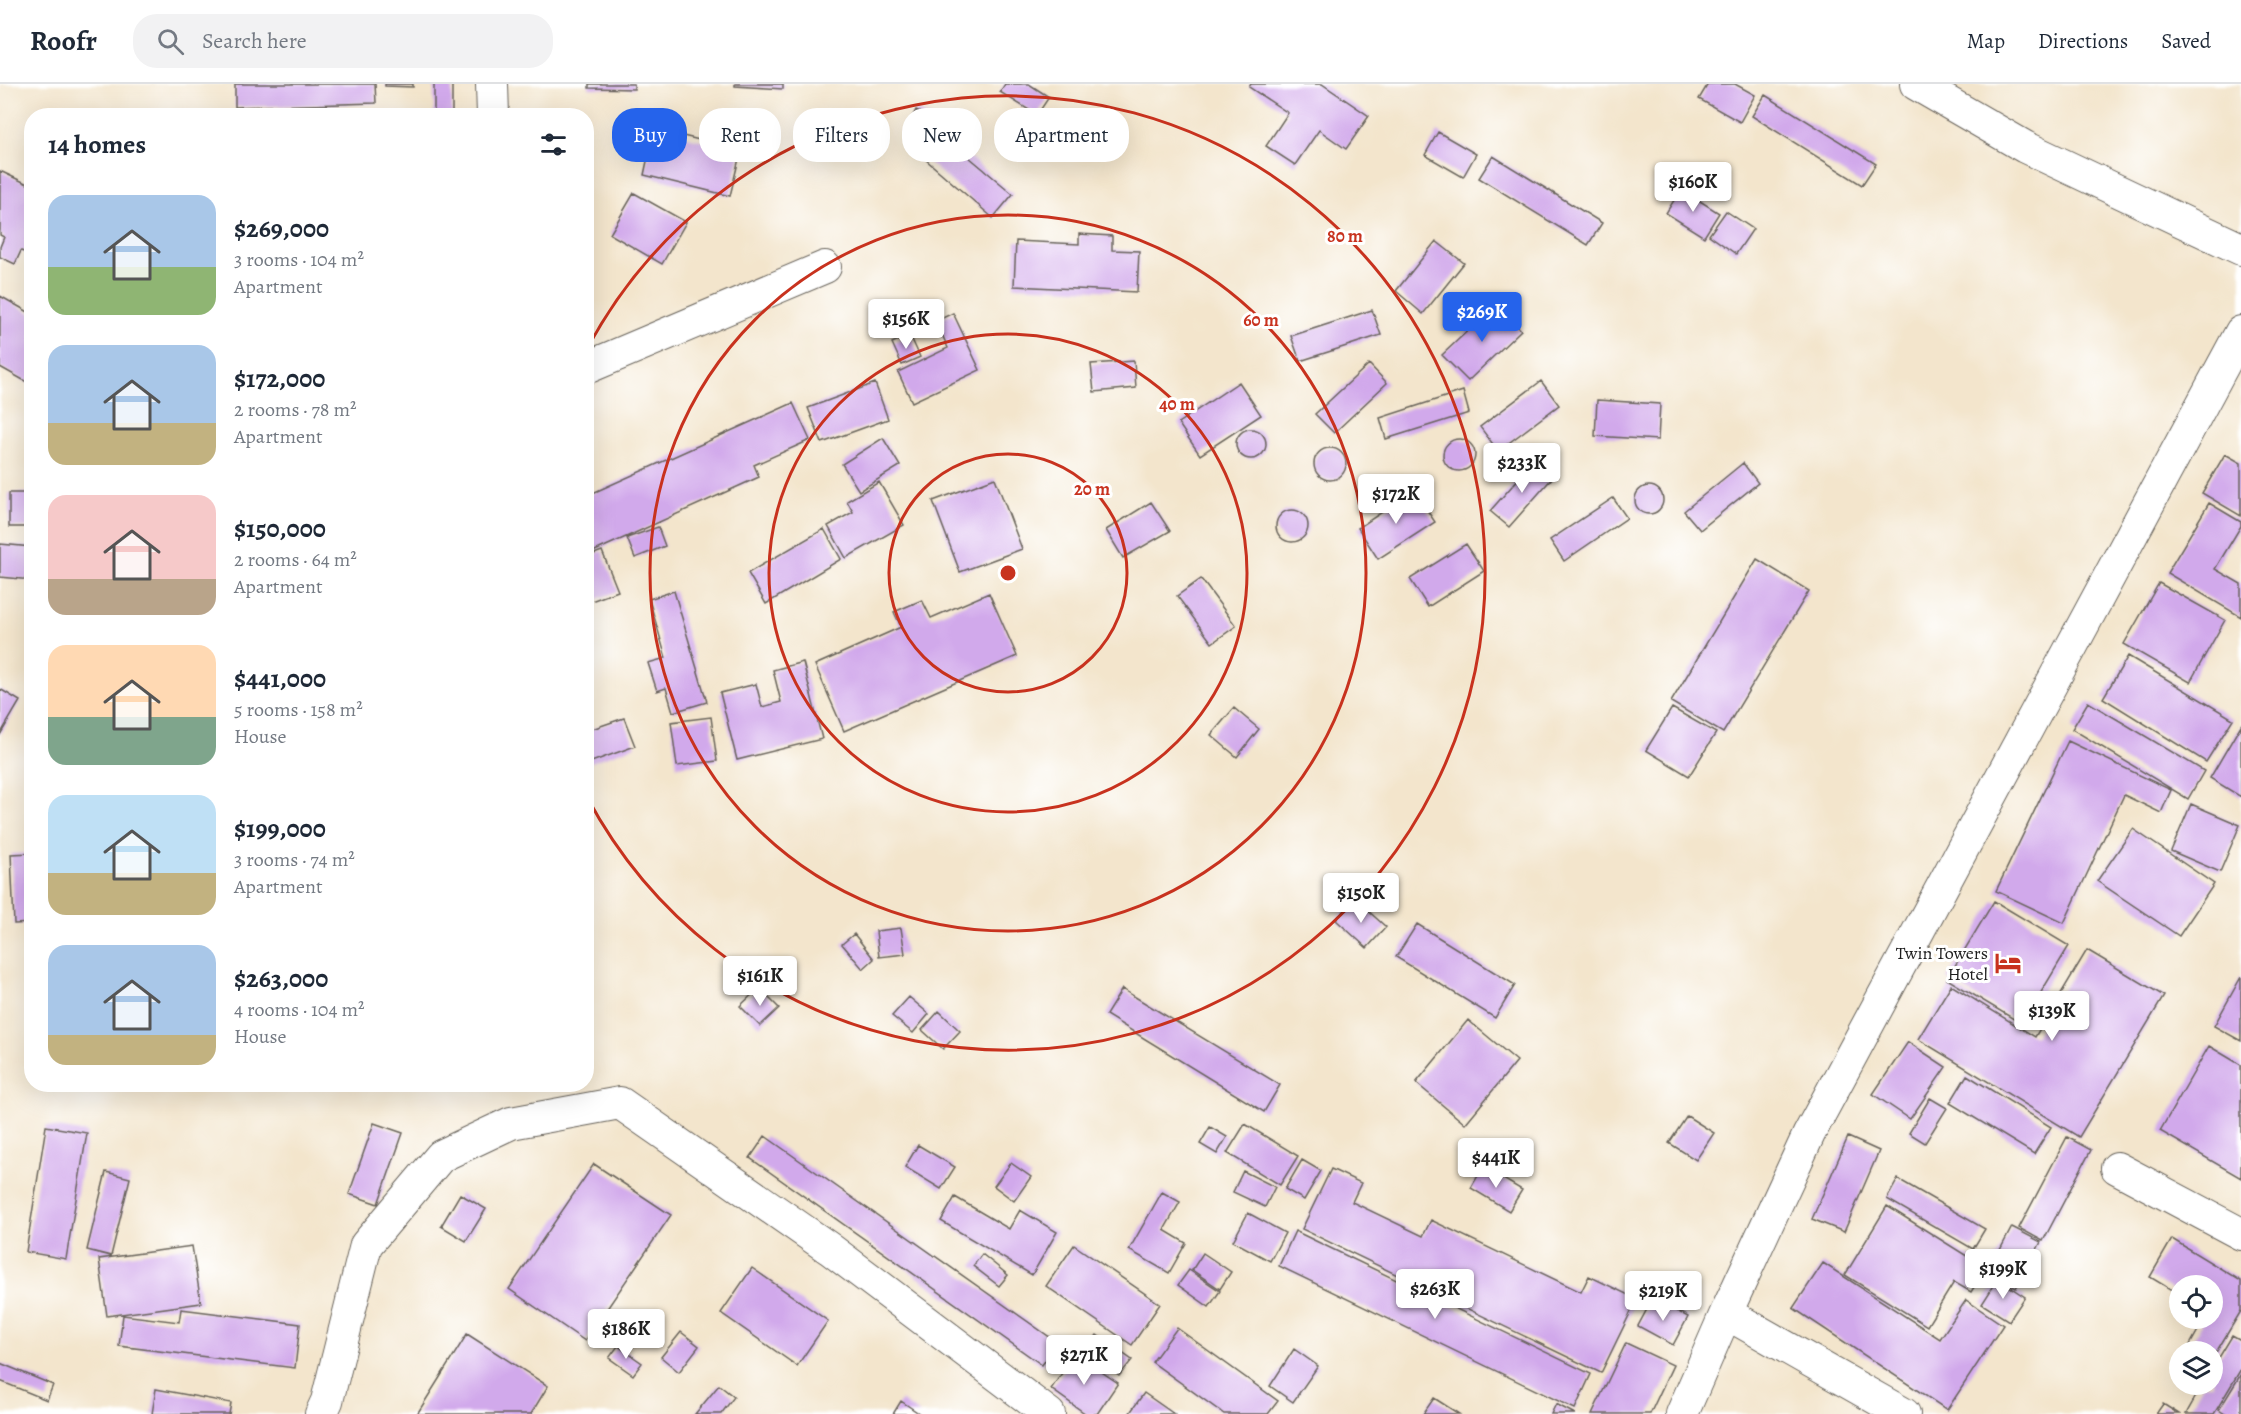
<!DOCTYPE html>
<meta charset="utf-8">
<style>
body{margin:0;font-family:Alegreya,serif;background:#f2f2f3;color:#1f2937;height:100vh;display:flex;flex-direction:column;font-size:22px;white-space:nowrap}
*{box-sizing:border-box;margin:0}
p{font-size:20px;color:#747a83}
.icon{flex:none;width:33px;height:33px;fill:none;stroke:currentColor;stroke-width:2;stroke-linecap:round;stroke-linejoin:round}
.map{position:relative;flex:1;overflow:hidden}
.drawer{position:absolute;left:24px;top:24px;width:570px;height:984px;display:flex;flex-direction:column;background:#fff;border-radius:24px;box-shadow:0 6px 24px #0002}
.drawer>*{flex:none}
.guide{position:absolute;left:612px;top:24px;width:570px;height:54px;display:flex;gap:12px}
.fabs{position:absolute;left:2169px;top:1191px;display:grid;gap:12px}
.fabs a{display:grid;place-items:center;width:54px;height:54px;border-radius:50%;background:#fff;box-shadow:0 6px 24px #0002;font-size:30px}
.price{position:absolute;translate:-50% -51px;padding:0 14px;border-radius:6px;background:#fff;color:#222;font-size:20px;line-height:39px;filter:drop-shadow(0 2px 3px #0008)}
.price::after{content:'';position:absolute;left:50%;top:36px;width:18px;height:14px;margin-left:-9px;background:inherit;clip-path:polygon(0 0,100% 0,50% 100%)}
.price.on{background:#2563eb;color:#fff}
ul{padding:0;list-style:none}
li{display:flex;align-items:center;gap:18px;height:150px;padding:0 24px}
li span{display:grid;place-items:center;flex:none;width:168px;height:120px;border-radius:18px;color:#555}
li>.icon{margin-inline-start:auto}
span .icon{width:72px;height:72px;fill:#fffc;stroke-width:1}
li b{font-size:26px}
h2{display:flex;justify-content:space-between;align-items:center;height:72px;padding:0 24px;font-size:26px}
.pill{padding:0 21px;border-radius:24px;background:#fff;box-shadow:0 6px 24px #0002;font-size:21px;line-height:54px}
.pill.on{background:#2563eb;color:#fff}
header{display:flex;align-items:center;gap:36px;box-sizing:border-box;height:84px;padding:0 30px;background:#fff;border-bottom:2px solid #e0e1e3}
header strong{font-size:28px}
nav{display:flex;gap:33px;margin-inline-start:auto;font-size:21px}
.search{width:420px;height:54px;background:#f2f2f3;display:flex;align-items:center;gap:15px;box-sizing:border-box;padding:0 21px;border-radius:24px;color:#747a83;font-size:22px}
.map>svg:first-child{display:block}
.building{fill:#d1a9eb}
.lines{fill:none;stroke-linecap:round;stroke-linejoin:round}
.street-casing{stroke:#67625a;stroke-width:34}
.street{stroke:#fff;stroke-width:32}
.ring{fill:none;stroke:#c8321e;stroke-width:3}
.labels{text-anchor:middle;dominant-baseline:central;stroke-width:6;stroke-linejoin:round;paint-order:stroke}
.poi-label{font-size:18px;fill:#1c1c1c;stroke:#fff;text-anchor:end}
.centre{fill:#c8321e;stroke:#fff;stroke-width:3}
.ring-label{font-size:18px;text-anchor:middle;font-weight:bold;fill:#c8321e;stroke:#fff;stroke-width:6;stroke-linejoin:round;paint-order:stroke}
</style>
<header>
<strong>Roofr</strong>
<div class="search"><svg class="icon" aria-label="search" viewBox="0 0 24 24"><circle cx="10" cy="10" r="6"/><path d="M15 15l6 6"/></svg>Search here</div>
<nav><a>Map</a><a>Directions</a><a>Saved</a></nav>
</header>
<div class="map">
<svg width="2241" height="1330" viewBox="0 0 2241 1330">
<rect width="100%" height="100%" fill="#fff"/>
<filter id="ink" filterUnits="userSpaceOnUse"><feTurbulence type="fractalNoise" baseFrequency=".0167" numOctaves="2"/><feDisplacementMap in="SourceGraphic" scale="12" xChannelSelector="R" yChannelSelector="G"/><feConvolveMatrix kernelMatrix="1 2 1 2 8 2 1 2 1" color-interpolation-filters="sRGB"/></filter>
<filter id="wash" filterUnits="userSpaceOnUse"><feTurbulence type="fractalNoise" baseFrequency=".008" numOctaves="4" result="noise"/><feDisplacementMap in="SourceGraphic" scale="24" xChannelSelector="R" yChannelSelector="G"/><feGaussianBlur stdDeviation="1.35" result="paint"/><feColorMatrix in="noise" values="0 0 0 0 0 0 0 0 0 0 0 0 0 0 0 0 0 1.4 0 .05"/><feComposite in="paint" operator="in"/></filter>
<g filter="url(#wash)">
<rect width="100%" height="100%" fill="#f3e5cc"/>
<g id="blocks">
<path class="building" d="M235,0h140l1,19 -141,4z
M385,0h28v3l-28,-1z
M434,0h18v32h-18z
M589,0h45v5l-45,-1z
M735,0h48v5l-48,-3z
M1005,0h24l20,13 -12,18 -37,-23z
M1251,0h71l47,32 -23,33 -27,-19 -24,35 -29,-19 22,-33 -39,-26z
M1708,0h27l20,11 -15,27 -41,-23z
M1765,11l111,69 -14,21 -110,-69z
M916,26l27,14 -12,22 -27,-14z
M330,29h69v3h-69z
M1041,33l23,10 -10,23 -23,-10z
M654,45l87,21 -11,46 -86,-21z
M1438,48l38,22 -13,23 -38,-22z
M944,52l69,58 -20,24 -68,-59z
M1493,72l109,67 -14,22 -109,-67z
M0,87l32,15v69l-11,-4 -6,13 -15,-7v-10l4,-10 -4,-2z
M1681,105l38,24 -15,24 -38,-24z
M634,109l52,29 -24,42 -52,-30z
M1726,127l27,18 -17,25 -27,-19z
M1079,150l33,2v14l27,1 -2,41 -123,-6 2,-45 63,3z
M1436,157l28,22 -41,51 -27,-23z
M0,212l32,18v71l-32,-18z
M1496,220l25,26 -53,51 -26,-26z
M1372,226l9,25 -81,26 -9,-25z
M953,229l27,57 -68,32 -14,-30 50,-24 -12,-27z
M910,251l10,22 -18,8 -10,-22z
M1134,277l2,27 -42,4 -3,-28z
M1369,280l18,19 -53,50 -19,-19z
M1541,297l18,24 -61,46 -18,-24z
M1239,298l22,33 -61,40 -22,-32z
M875,299l13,36 -66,24 -14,-35z
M1463,307l6,22 -83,26 -6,-21z
M1597,316l63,4 -2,36 -63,-4z
M793,319l17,37 -56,25 5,12 -173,78v-59z
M1236 360a15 15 0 1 1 30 0a15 15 0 1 1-30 0Z
M883,354l17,28 -41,25 -17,-27z
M1443 371a16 16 0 1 1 32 0a16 16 0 1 1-32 0Z
M1314 380a16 16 0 1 1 32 0a16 16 0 1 1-32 0Z
M2225,370l16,9v53l-39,-23z
M1535,376l19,16 -45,51 -19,-16z
M1743,379l15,20 -58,47 -16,-19z
M995,394l27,71 -62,23 -27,-71z
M879,398l25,43 -58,33 -18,-32 25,-14 -6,-11z
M1635 416a14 14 0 1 1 28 0a14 14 0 1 1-28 0Z
M1414,407l21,31 -57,37 -20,-31z
M9,409h23v34h-23z
M1613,414l14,20 -63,43 -14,-21z
M1151,418l19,29 -47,27 -17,-28z
M2209,419l32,19v4l-26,43 26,15v33l-74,-44z
M1276 442a16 16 0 1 1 32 0a16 16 0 1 1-32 0Z
M658,443l7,19 -30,12 -8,-20z
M824,445l17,30 -75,45 -18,-31z
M0,460l32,3v33l-32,-3z
M1466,460l18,27 -56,36 -18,-28z
M602,467l16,40 -32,12v-46z
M1757,475l52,32 -86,142 -52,-31z
M1201,495l35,47 -24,17 -35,-47z
M2159,499l66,37 -35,62 -66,-38z
M674,507l33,111 -34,10 -7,-24 -9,3 -9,-28 18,-5 -17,-59z
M989,509l28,63 -173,75 -29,-66 86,-38 -7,-15 28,-12 9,18z
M2128,572l105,63 -27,43 -103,-64z
M803,578l19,77 -85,21 -17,-67 36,-9 6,23 19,-5 -8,-32z
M0,605l20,12 -20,34z
M2088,618l116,69 -16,28 -116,-70z
M1234,624l25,21 -22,28 -26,-22z
M1672,624l44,25 -27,43 -43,-26z
M711,633l6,44 -40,5 -6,-44z
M624,634l11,28 -49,18v-33z
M2241,641v72l-31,-19z
M2068,657l103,49 -10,23 -37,-18 -60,128 -68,-32z
M2191,720l49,21 -20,47 -49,-21z
M2133,745l81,55 -35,52 -82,-55z
M32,769v70l-18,1 -3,-70z
M1355,815l31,28 -19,21 -31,-28z
M1994,817l75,45 -47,78 -75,-45z
M1417,840l98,61 -20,33 -99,-61z
M901,844l4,26 -26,3 -3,-26z
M854,850l20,25 -11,10 -21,-25z
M2087,866l77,46 -85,141 -161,-98 33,-54 84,52z
M2241,893v64l-27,-15z
M759,904l20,20 -19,18 -20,-20z
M1122,905l158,96 -16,27 -158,-97z
M909,913l20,17 -16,19 -21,-17z
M939,927l21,20 -17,18 -21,-19z
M1468,936l49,41 -52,63 -49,-41z
M1908,958l38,25 -36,52 -37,-25z
M2209,962l32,19v113l-81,-47z
M1967,991l84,52 -17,27 -84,-51z
M1930,1014l17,10 -22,35 -16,-10z
M1687,1032l27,17 -18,27 -27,-17z
M374,1039l29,10 -25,71 -29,-10z
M1245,1040l53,32 -18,29 -53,-32z
M46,1042l41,7 -21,126 -40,-7z
M1210,1043l17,10 -10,17 -17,-10z
M765,1052l293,207 -16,22 -292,-207z
M1848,1053l31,14 -35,81 -32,-13z
M2067,1053l24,13 -48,91 -24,-13z
M918,1061l37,22 -14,22 -36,-22z
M1302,1076l19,11 -17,29 -19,-11z
M1011,1079l20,14 -17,24 -20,-15z
M594,1080l77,51 -86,126 -76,-52z
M1483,1083l39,23 -13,21 -38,-23z
M1331,1085l30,14 -9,19 71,34 8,-16 150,72 8,-16 48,23 -36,74 -299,-144z
M1243,1087l32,16 -10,20 -32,-15z
M106,1088l24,6 -19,78 -24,-6z
M1898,1095l87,50 -12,20 -86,-50z
M1162,1108l18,10 -16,28 22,13 -17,30 -40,-23z
M460,1110l26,15 -20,32 -25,-15z
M955,1113l54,32 11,-19 37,22 -25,43 -91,-54z
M1887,1122l99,62 -15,24 -17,-10 -27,44 -82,-51z
M1248,1129l37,20 -15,28 -37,-20z
M2012,1143l29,15 -25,46 -28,-15z
M1295,1147l296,143 -16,35 -296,-143z
M2172,1155l69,42v30l-29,48v-7h-26l19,-34h7v-32h-32v9l-30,-18z
M1074,1161l86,59 -28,41 -86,-59z
M192,1162l9,57 -94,13 -8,-57z
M1203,1169l28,19 -11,17 -28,-19z
M982,1170l26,21 -9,11 -26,-20z
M1823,1179l117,76 26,-39 37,25 -56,85 -154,-102z
M752,1184l76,53 -31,45 -76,-53z
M1189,1186l31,21 -11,16 -31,-22z
M1998,1195l27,18 -16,24 -27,-17z
M1653,1214l35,19 -15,28 -35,-19z
M181,1225l119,15 -5,44 -176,-22 4,-31 56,7z
M1177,1244l101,73 -10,13h-44l-72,-52z
M681,1248l18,14 -20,26 -18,-15z
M467,1250l81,52 -17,28h-114z
M1097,1251l35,25 -13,16 -34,-24z
M2232,1252l9,5v28l-27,45h-28l17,-30h9v-15z
M1626,1259l47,22 -23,49h-58z
M618,1262l24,17 -9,12 -24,-17z
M1294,1265l24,17 -25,36 -23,-16z
M1075,1270l43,29 -21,31h-11l-35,-25z
M0,1279l53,22 -6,15 -47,-19z
M2241,1290v40h-16l-6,-4z
M719,1301l15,12 -13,17h-26z
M156,1305l75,14 -2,11h-77z
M1144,1309l30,21h-45z
M1434,1314l25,16h-36z
M901,1317l19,13h-27z
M1556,1320l19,10h-24z
M2163,1320l16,10h-23z"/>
</g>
</g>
<g filter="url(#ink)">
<use href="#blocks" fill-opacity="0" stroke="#67625a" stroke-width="1.5"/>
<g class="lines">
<g class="street-casing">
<path id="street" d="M492,0l1,32
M1916,0l109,63 216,102
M586,284l239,-101
M2117,1084l124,66
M1726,1229l178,101
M321,1330l6,-13 39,-156 75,-89 70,-33 109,-20 210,146 219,165
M1682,1330l44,-101 83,-179 432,-802"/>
</g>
<use href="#street" class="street"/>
</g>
</g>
<g class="ring">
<circle cx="1008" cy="489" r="119"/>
<circle cx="1008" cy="489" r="239"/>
<circle cx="1008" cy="489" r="358"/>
<path d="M587 265A477 477 0 1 1 587 713"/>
</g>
<defs>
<g id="hotel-bare" transform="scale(2.07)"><path d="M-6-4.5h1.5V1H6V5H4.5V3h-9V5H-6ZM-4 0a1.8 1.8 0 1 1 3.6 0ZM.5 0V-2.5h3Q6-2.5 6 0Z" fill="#c8321e" stroke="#fff" stroke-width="2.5" paint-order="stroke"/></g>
</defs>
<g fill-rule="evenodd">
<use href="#hotel-bare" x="2008" y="879"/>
</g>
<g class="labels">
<g class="poi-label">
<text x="1988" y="869">Twin Towers<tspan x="1988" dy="21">Hotel</tspan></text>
</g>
</g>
<circle cx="1008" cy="489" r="9" class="centre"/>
<g class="ring-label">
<text x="1345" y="158">80 m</text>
<text x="1261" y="242">60 m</text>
<text x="1177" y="326">40 m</text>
<text x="1092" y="411">20 m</text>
</g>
</svg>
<div class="fabs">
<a><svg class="icon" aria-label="locate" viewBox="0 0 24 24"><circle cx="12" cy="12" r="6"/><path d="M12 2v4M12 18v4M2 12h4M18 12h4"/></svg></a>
<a><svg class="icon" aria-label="layers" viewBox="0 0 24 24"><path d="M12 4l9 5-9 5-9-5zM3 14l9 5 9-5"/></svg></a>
</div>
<b class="price" style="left:1693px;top:129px">$160K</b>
<b class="price on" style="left:1482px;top:259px">$269K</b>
<b class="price" style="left:906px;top:266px">$156K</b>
<b class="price" style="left:1522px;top:410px">$233K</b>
<b class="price" style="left:1396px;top:441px">$172K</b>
<b class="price" style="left:1361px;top:840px">$150K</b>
<b class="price" style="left:760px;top:923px">$161K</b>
<b class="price" style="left:2052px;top:958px">$139K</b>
<b class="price" style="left:1496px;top:1105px">$441K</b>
<b class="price" style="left:2003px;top:1216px">$199K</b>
<b class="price" style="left:1435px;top:1236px">$263K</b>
<b class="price" style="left:1663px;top:1238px">$219K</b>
<b class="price" style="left:626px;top:1276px">$186K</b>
<b class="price" style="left:1084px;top:1302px">$271K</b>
<div class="guide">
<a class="pill on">Buy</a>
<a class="pill">Rent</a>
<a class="pill">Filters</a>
<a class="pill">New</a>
<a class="pill">Apartment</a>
</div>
<section class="drawer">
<h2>14 homes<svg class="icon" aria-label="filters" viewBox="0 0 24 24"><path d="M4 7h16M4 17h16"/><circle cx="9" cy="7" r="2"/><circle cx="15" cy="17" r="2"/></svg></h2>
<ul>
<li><span style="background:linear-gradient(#a9c7e8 60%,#8fb573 0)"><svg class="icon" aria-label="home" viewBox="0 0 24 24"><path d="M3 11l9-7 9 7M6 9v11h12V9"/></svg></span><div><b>$269,000</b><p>3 rooms · 104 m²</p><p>Apartment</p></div></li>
<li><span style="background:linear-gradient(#a9c7e8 65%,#c2b280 0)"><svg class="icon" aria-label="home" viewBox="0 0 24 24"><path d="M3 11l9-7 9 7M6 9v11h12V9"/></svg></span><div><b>$172,000</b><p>2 rooms · 78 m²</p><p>Apartment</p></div></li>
<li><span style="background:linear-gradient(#f6c9c9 70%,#b9a48a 0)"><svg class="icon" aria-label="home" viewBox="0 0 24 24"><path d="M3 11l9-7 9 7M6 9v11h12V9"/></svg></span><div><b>$150,000</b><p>2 rooms · 64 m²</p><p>Apartment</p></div></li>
<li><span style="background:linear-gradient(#ffd9b3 60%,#7fa58c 0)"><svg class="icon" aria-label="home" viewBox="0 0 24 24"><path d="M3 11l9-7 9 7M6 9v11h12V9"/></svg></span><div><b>$441,000</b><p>5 rooms · 158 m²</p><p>House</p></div></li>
<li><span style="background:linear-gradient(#bfe0f5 65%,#c2b280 0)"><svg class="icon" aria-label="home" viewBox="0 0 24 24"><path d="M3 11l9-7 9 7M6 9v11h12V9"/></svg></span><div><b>$199,000</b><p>3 rooms · 74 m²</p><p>Apartment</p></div></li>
<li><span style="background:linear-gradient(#a9c7e8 75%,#c2b280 0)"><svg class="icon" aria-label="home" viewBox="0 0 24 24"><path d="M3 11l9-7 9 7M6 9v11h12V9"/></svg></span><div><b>$263,000</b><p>4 rooms · 104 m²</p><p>House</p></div></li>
</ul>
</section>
</div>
